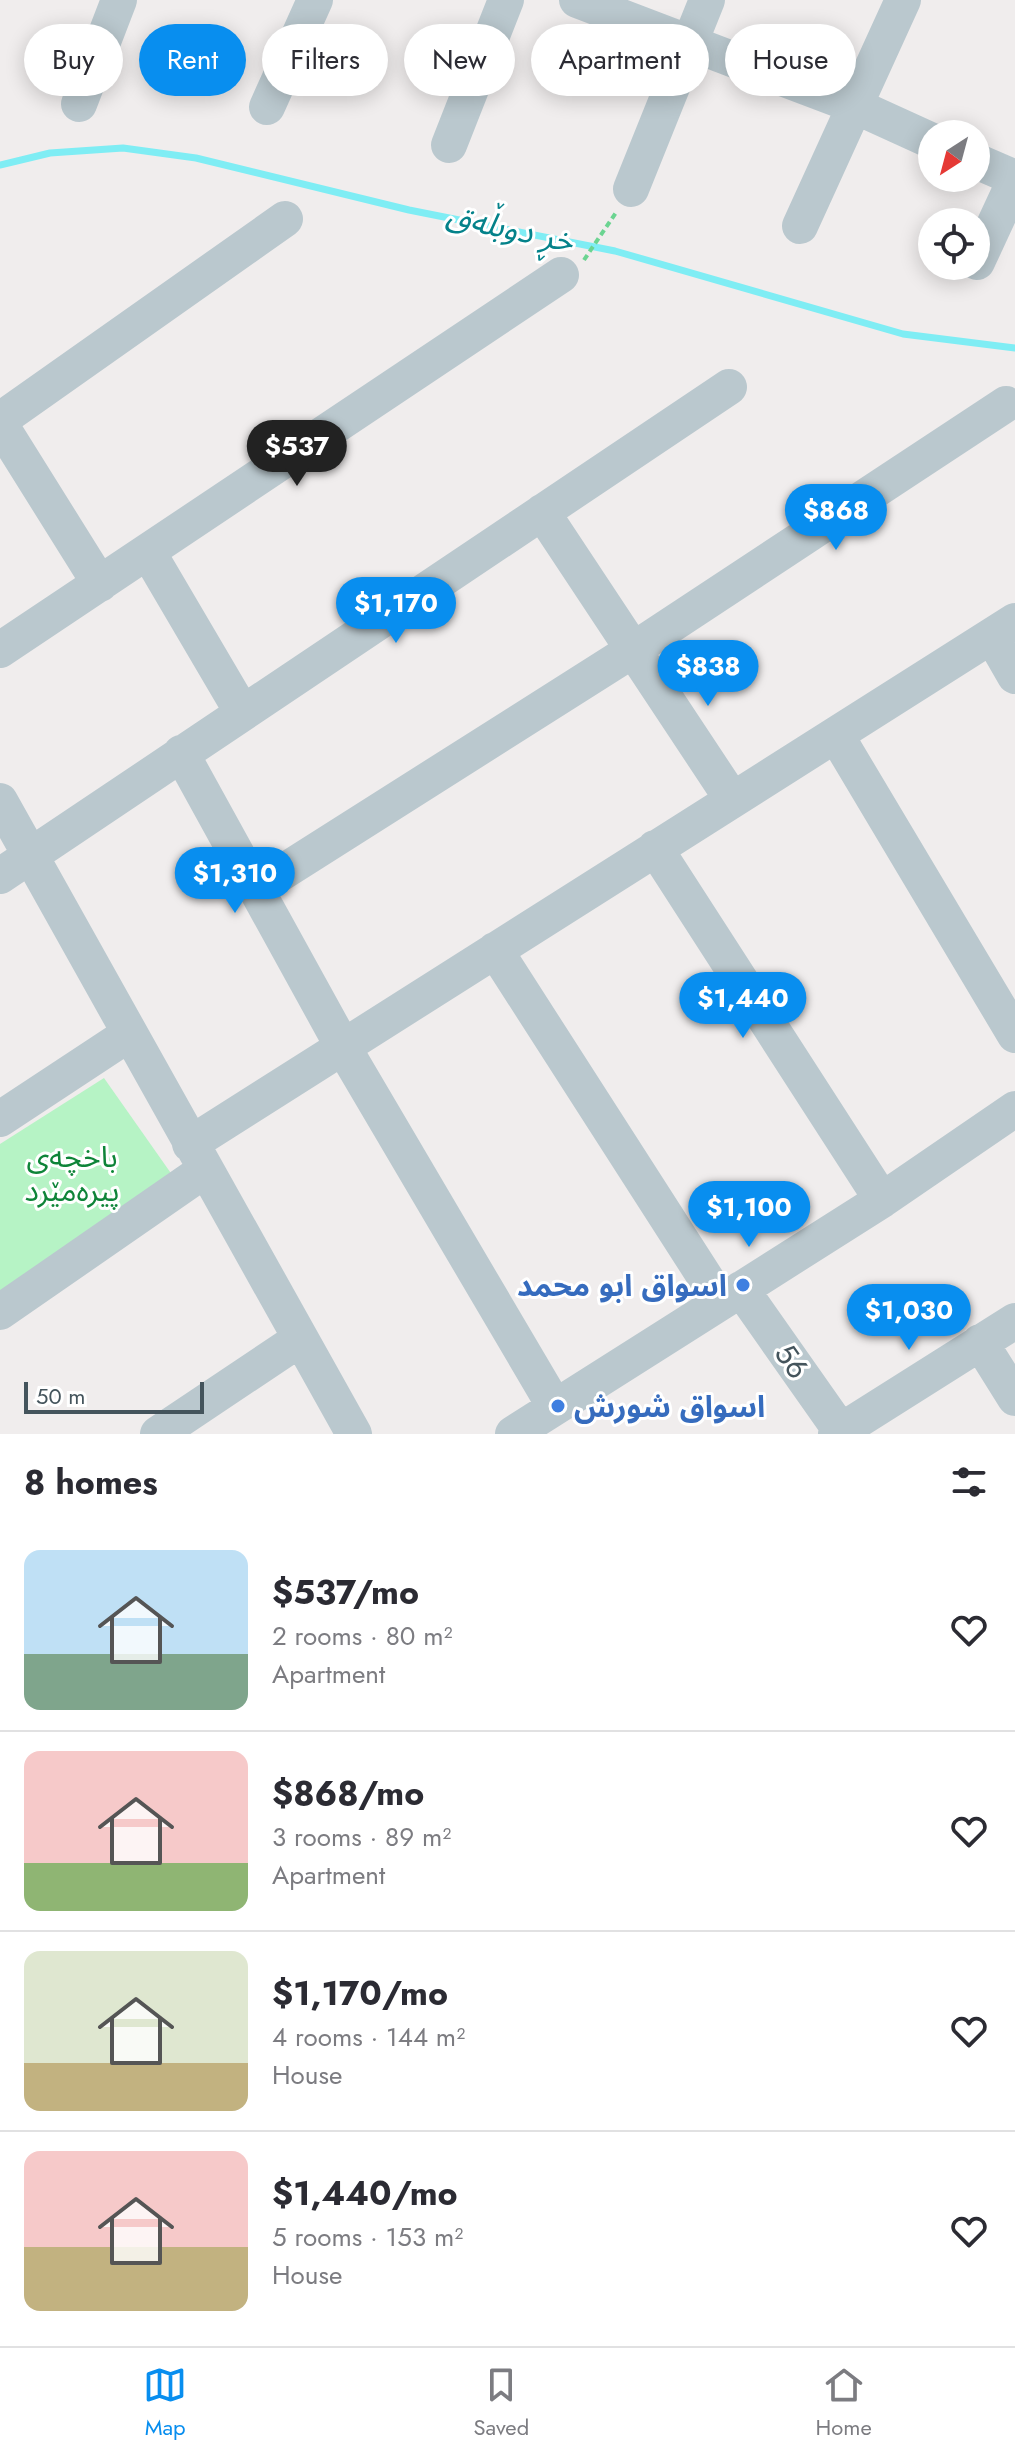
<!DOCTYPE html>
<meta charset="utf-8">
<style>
body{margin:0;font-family:Jost,"Noto Sans Arabic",sans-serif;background:#f2f2f3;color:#2b2b33;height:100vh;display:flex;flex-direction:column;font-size:30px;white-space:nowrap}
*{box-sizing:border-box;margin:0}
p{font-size:26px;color:#7c7c81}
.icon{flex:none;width:44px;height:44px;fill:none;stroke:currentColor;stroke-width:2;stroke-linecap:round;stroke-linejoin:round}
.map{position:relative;height:1434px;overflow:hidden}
.drawer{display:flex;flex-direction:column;background:#fff;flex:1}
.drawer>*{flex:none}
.banner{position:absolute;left:24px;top:24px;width:968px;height:72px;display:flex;gap:16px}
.needle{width:52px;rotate:216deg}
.fabs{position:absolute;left:918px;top:120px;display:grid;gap:16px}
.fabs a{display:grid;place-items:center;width:72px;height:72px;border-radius:50%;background:#fff;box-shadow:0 4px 20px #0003;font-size:40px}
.scale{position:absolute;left:24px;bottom:20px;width:180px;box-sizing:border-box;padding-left:8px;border:4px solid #44545c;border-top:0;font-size:22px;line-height:28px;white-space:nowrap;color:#44545c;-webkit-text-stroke:6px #fff;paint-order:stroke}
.price{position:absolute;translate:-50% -68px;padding:0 18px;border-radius:28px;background:#088eef;color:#fff;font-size:26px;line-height:52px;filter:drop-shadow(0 2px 4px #0008)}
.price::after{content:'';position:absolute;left:50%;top:48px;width:24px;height:18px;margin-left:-12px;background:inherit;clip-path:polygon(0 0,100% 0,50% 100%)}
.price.active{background:#222;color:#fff}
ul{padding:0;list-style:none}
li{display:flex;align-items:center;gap:24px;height:200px;padding:0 24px}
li+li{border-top:2px solid #e1e1e2}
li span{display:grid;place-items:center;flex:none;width:224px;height:160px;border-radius:16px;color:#555}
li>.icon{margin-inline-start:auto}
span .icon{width:96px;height:96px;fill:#fffc;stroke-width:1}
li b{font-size:34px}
h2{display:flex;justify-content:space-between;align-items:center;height:96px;padding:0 24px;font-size:34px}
.chip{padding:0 28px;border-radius:36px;background:#fff;box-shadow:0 4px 20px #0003;font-size:28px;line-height:72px}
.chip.active{background:#088eef;color:#fff}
.menu{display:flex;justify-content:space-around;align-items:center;height:112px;border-top:2px solid #e1e1e2;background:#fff;font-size:22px;color:#7c7c81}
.menu a{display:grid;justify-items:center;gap:4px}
.menu .active{color:#088eef}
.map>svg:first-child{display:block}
.green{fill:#b6f3c5}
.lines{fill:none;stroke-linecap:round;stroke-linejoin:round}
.stream{stroke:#7fedf4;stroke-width:7}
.path{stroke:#6bd491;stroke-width:4;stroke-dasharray:6 4;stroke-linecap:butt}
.minor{stroke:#bac8ce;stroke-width:36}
.shop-dot{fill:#3f7fe0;stroke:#fff;stroke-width:3}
.labels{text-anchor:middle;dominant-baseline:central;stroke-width:6;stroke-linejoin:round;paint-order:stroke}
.park-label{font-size:30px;fill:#0e8438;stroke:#fff}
.shop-label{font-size:30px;font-weight:bold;fill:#366cbe;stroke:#fff;text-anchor:end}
.street-label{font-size:30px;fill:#44545c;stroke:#fff}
.water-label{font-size:32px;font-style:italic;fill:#04828a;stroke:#fff}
</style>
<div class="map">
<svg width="1015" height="1434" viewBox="0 0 1015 1434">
<rect width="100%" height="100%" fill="#f0eded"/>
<path class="green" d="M104,1078l71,101 -175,121v-156z"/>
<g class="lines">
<path class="stream" d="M0,165l50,-12 73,-5 73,10 213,52 206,41 288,83 112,14"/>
<path class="path" d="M584,260l33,-49"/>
<path class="minor" d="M577,0l276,105 79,36
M79,104l40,-104
M267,107l48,-107
M449,145l57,-145
M976,161l39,17
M631,189l76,-189
M800,226l103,-226
M977,262l38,-82
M0,420l285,-201
M0,424l100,160
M542,512l190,287
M148,552l94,160
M992,636l23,40
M0,650l561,-375
M836,735l179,300
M181,753l162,294 212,360
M0,801l354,633
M655,848l227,352
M0,876l729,-489
M256,889l377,-239 373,-246
M495,950l226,352
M0,1119l129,-85
M190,1144l825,-523
M741,1289l102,145
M0,1312l205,-142
M980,1342l35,56
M158,1434l142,-95
M513,1434l369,-234 133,-91
M836,1434l179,-113"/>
</g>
<g class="shop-dot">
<circle cx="743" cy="1285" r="8"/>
<circle cx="558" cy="1406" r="8"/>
</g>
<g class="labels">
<g class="park-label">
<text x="72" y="1156">باخچەی<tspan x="72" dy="34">پیرەمێرد</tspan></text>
</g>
<g class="shop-label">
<text x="727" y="1285">اسواق ابو محمد</text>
<text x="574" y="1406" text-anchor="start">اسواق شورش</text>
</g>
<g class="street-label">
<text transform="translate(792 1361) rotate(55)">56</text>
</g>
<g class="water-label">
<text transform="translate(510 228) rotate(12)">خڕ دوبڵەق</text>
</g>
</g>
</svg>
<div class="fabs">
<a><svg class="needle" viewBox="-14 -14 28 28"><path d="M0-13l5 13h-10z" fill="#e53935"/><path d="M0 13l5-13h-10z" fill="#7c7c81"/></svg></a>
<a><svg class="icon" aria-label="locate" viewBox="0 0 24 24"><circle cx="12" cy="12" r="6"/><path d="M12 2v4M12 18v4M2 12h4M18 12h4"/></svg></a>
</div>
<div class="scale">50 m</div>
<b class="price active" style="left:297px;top:488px">$537</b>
<b class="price" style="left:836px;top:552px">$868</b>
<b class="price" style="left:396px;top:645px">$1,170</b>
<b class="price" style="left:708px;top:708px">$838</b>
<b class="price" style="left:235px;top:915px">$1,310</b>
<b class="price" style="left:743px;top:1040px">$1,440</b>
<b class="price" style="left:749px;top:1249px">$1,100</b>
<b class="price" style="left:909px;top:1352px">$1,030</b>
<div class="banner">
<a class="chip">Buy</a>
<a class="chip active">Rent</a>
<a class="chip">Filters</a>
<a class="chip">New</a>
<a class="chip">Apartment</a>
<a class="chip">House</a>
</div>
</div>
<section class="drawer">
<h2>8 homes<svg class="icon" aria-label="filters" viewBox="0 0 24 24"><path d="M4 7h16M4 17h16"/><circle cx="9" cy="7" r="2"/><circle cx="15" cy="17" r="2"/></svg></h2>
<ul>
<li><span style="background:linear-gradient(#bfe0f5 65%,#7fa58c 0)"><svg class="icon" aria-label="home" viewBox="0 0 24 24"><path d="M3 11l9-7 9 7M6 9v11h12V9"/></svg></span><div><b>$537/mo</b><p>2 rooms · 80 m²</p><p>Apartment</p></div><svg class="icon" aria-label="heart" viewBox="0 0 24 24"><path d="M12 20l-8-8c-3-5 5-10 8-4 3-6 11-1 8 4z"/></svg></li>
<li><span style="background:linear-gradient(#f6c9c9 70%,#8fb573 0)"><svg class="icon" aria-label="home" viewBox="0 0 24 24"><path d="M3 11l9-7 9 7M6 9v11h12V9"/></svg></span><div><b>$868/mo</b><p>3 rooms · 89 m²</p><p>Apartment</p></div><svg class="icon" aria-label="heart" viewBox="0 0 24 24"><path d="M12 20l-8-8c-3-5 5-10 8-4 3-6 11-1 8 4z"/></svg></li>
<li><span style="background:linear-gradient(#dfe7d0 70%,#c2b280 0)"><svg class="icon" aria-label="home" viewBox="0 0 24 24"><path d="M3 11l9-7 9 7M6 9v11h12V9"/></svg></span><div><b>$1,170/mo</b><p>4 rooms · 144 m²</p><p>House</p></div><svg class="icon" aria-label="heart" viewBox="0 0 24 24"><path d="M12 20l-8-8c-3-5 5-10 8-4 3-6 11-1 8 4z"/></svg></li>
<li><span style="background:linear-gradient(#f6c9c9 60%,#c2b280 0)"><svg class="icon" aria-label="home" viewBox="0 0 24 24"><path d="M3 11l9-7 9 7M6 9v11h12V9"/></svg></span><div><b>$1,440/mo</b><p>5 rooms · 153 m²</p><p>House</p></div><svg class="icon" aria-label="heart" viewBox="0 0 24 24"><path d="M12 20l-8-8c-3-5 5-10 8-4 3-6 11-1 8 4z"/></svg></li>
</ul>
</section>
<nav class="menu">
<a class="active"><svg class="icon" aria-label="map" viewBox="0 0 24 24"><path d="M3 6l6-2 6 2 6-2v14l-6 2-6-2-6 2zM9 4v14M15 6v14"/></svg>Map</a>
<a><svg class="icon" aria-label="saved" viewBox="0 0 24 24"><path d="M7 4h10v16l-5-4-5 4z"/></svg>Saved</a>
<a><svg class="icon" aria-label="home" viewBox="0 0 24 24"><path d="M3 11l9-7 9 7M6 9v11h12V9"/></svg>Home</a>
</nav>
